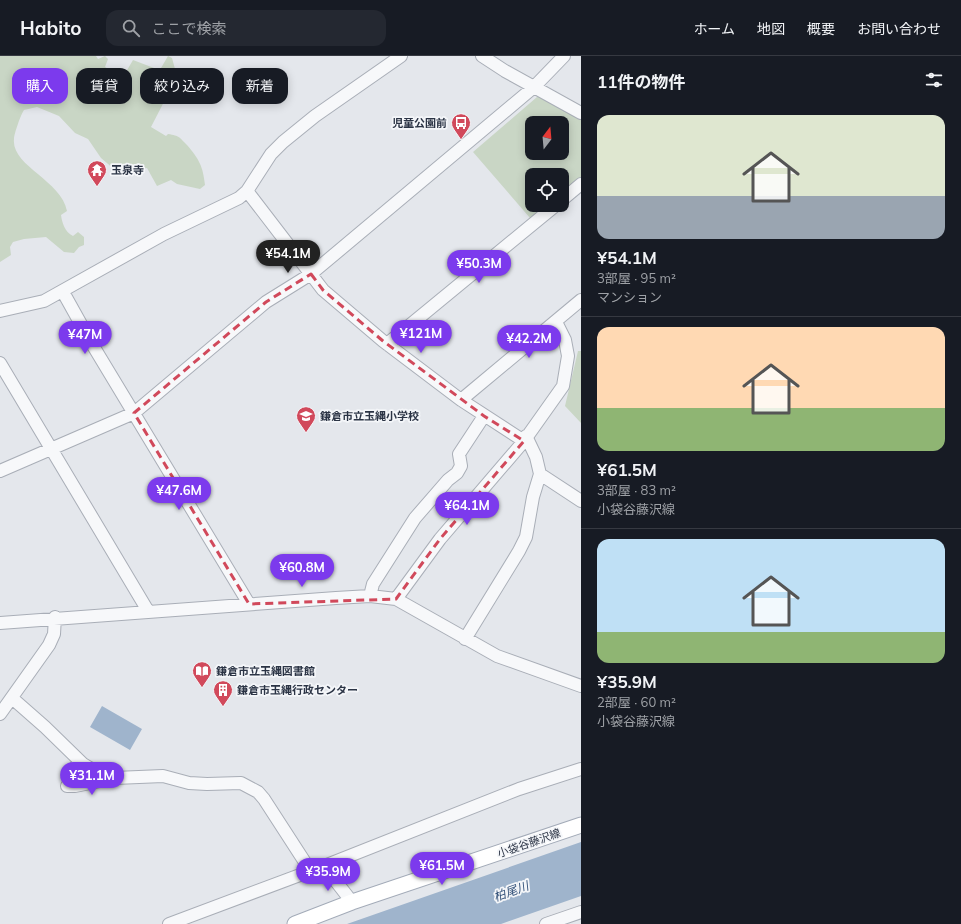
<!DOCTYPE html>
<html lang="ja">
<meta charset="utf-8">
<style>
body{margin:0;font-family:Mulish,"Noto Sans JP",sans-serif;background:#242831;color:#f1f3f6;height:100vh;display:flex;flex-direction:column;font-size:15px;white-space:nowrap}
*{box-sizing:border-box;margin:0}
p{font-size:13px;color:#9ea1a6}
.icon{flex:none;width:22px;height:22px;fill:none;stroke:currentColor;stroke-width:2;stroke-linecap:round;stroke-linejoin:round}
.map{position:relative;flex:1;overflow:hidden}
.sheet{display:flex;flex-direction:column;background:#171b24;width:380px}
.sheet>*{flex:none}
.top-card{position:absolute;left:12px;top:12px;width:380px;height:36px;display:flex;gap:8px}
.needle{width:26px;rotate:16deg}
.tools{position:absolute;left:525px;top:60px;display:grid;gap:8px}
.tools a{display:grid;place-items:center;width:44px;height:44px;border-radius:8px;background:#171b24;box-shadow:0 2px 10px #0003;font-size:20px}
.price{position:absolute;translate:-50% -34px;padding:0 9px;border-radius:14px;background:#7c3aed;color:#fff;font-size:13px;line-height:26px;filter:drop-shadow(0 1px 2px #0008)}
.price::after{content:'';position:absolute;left:50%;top:24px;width:12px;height:9px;margin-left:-6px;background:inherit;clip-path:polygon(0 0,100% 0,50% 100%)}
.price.active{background:#222;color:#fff}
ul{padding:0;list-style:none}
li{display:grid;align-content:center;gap:8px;height:212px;padding:0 16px}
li+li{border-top:1px solid #363941}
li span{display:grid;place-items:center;height:124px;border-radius:12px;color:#555}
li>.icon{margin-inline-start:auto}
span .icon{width:72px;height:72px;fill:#fffc;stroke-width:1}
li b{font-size:17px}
h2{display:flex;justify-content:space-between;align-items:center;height:48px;padding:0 16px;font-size:17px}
.tag{padding:0 14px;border-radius:12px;background:#171b24;box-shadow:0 2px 10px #0003;font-size:14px;line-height:36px}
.tag.active{background:#7c3aed;color:#fff}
header{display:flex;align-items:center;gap:24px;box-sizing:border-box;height:56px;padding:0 20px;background:#171b24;border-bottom:1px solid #363941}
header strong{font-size:19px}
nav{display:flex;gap:22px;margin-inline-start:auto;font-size:14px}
.search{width:280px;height:36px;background:#242831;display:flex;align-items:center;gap:10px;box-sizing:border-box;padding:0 14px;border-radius:12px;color:#9ea1a6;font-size:15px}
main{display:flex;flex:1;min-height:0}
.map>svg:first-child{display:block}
.green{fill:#c9d6c5;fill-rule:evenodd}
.water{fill:#9fb4cc}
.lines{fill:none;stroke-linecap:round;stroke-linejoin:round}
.minor-casing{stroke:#a9aeb7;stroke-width:14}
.major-casing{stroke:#a3abb8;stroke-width:17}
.minor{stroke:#f7f8fa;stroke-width:12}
.major{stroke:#fff;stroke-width:15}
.marked{fill:none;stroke:#d1495b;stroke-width:3;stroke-dasharray:8 5;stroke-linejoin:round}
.labels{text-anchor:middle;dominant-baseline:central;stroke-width:3.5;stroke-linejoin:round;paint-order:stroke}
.poi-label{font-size:11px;font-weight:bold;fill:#2b3445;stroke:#f4f6f9;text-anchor:start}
.street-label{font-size:11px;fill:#2b3445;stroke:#f4f6f9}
.water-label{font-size:12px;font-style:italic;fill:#34527a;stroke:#f4f6f9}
</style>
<header>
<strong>Habito</strong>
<div class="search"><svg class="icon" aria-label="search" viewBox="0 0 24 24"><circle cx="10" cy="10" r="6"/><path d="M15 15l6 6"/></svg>ここで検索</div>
<nav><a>ホーム</a><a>地図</a><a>概要</a><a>お問い合わせ</a></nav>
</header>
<main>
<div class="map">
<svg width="581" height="868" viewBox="0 0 581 868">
<rect width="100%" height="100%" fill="#e4e7ec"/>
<path class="green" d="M0,0h96l2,3 7,-3 3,3 -3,8 18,10 10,-17 21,8h7l7,-12 4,2 3,11c-7,6 -14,7 -21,13l5,11 7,-1 1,4 -16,31 15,9 2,-2c12,2 11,3 19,11 12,14 16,21 18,40l-5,4 -23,-5 -6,-4 -14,6 -10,-18 -26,7 -20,-17 -13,-19 -13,-6 -16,-17 -22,-9 -13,3c-3,4 -10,24 -10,29 -3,27 47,41 53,72l-6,4c1,8 4,17 12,21l5,-4 6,5v8l-5,2 -5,6 -10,-1 -18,-15 -22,2 -11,3 -3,5 1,8 -11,7z
M537,41h8l36,21v59l-19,15v-17h-30v30h14l-16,13 -57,-66zM532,67h30v30h-30z
M578,295h3v72l-16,-17z"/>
<path class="water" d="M102,650l40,23 -12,21 -40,-23z
M581,786v54l-80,28h-154z"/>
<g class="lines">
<g class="minor-casing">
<path id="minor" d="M482,0l23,15 76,42
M247,135l76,99 60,51 78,59 63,41
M562,144l19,-16
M63,236l29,52 157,260
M0,255l44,-10 120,-67 75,-36 8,-7 24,-37 12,-12 32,-26 86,-60
M387,288l169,-139
M0,307l148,248
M461,344l120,-100
M0,415l134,-58 132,-111 45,-28 223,-187 30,-31
M540,418l41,27
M370,540l3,-12 42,-66 33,-38 9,-7 4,-7 -2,-12 25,-38
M396,543l44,-60 84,-98 39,-55 5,-30 -3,-16 -9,-18
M0,567l336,-25 34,-2 26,3 101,57 84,30
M465,583l54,-88 7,-14 7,-40 7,-23 -4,-17 -10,-21
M12,642l33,29 38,37 15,9 17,5 48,-2 26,7 18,1 34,-1 17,9 6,7 46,71
M0,658l49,-69 5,-11 1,-17
M67,730h8l40,-8
M67,730c10,-10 12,-14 10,-28
M324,810l28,36
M169,868l155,-58 195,-77 62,-20
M546,868l35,-12"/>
</g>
<g class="major-casing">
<path id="major" d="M295,868l57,-22 229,-77"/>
</g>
<use href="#minor" class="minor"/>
<use href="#major" class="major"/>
</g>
<path class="marked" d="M311,218l12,16 60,51 101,75 40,25 -84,98 -44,60 -147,5 -115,-191 132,-111z"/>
<defs>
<g id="bus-pin" transform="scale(1)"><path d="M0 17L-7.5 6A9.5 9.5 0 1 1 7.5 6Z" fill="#d1495b" stroke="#f4f6f9"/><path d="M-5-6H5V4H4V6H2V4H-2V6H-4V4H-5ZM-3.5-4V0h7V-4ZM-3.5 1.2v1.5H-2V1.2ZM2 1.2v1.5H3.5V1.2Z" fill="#fff"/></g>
<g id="temple-pin" transform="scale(1)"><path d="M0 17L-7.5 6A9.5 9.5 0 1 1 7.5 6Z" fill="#d1495b" stroke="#f4f6f9"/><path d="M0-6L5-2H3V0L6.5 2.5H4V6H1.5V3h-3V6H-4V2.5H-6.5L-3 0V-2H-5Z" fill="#fff"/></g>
<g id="school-pin" transform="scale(1)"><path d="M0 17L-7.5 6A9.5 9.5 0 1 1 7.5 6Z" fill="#d1495b" stroke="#f4f6f9"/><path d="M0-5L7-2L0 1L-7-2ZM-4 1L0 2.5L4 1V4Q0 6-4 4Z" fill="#fff"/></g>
<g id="library-pin" transform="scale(1)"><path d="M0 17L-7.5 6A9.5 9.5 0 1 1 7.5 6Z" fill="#d1495b" stroke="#f4f6f9"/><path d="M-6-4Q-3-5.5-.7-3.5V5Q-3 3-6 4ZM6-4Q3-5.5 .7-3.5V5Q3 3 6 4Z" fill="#fff"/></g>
<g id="building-pin" transform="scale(1)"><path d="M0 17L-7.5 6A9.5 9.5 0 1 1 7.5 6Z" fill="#d1495b" stroke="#f4f6f9"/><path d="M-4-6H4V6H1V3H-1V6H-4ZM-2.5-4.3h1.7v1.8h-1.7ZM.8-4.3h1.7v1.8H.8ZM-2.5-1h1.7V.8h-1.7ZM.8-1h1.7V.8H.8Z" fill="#fff"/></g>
</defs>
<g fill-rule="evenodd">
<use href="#bus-pin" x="461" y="67"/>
<use href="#temple-pin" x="97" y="114"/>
<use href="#school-pin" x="306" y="360"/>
<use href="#library-pin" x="202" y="615"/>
<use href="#building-pin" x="223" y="634"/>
</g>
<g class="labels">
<g class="poi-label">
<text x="447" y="67" text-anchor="end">児童公園前</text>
<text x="111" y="114">玉泉寺</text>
<text x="320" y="360">鎌倉市立玉縄小学校</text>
<text x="216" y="615">鎌倉市立玉縄図書館</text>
<text x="237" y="634">鎌倉市玉縄行政センター</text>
</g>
<g class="street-label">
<text transform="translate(529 787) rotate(-19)">小袋谷藤沢線</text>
</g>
<g class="water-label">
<text transform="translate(511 835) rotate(-20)">柏尾川</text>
</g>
</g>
</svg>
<div class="tools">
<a><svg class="needle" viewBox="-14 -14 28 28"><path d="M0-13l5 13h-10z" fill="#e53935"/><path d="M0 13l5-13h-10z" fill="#9ea1a6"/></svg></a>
<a><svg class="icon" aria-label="locate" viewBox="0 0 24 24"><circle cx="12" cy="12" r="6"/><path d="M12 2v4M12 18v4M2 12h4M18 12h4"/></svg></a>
</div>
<b class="price active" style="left:288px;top:218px">¥54.1M</b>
<b class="price" style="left:479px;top:228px">¥50.3M</b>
<b class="price" style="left:421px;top:298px">¥121M</b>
<b class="price" style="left:85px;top:299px">¥47M</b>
<b class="price" style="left:529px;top:303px">¥42.2M</b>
<b class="price" style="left:179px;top:455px">¥47.6M</b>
<b class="price" style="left:467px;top:470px">¥64.1M</b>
<b class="price" style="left:302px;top:532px">¥60.8M</b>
<b class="price" style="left:92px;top:740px">¥31.1M</b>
<b class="price" style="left:442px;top:830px">¥61.5M</b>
<b class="price" style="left:328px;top:836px">¥35.9M</b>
<div class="top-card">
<a class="tag active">購入</a>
<a class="tag">賃貸</a>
<a class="tag">絞り込み</a>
<a class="tag">新着</a>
</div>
</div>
<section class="sheet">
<h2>11件の物件<svg class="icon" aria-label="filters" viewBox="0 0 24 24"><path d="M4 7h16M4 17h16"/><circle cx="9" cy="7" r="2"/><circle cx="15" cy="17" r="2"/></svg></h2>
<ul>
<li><span style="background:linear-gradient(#dfe7d0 65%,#9aa5b1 0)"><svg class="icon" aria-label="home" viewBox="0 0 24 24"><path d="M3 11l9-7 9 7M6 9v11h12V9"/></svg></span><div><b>¥54.1M</b><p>3部屋 · 95 m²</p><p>マンション</p></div></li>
<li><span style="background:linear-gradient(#ffd9b3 65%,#8fb573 0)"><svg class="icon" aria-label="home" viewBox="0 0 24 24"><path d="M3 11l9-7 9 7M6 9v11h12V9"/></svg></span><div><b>¥61.5M</b><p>3部屋 · 83 m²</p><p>小袋谷藤沢線</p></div></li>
<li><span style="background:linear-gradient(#bfe0f5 75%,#8fb573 0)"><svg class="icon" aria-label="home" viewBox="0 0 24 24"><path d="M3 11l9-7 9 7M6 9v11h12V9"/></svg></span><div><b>¥35.9M</b><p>2部屋 · 60 m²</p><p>小袋谷藤沢線</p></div></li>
</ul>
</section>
</main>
